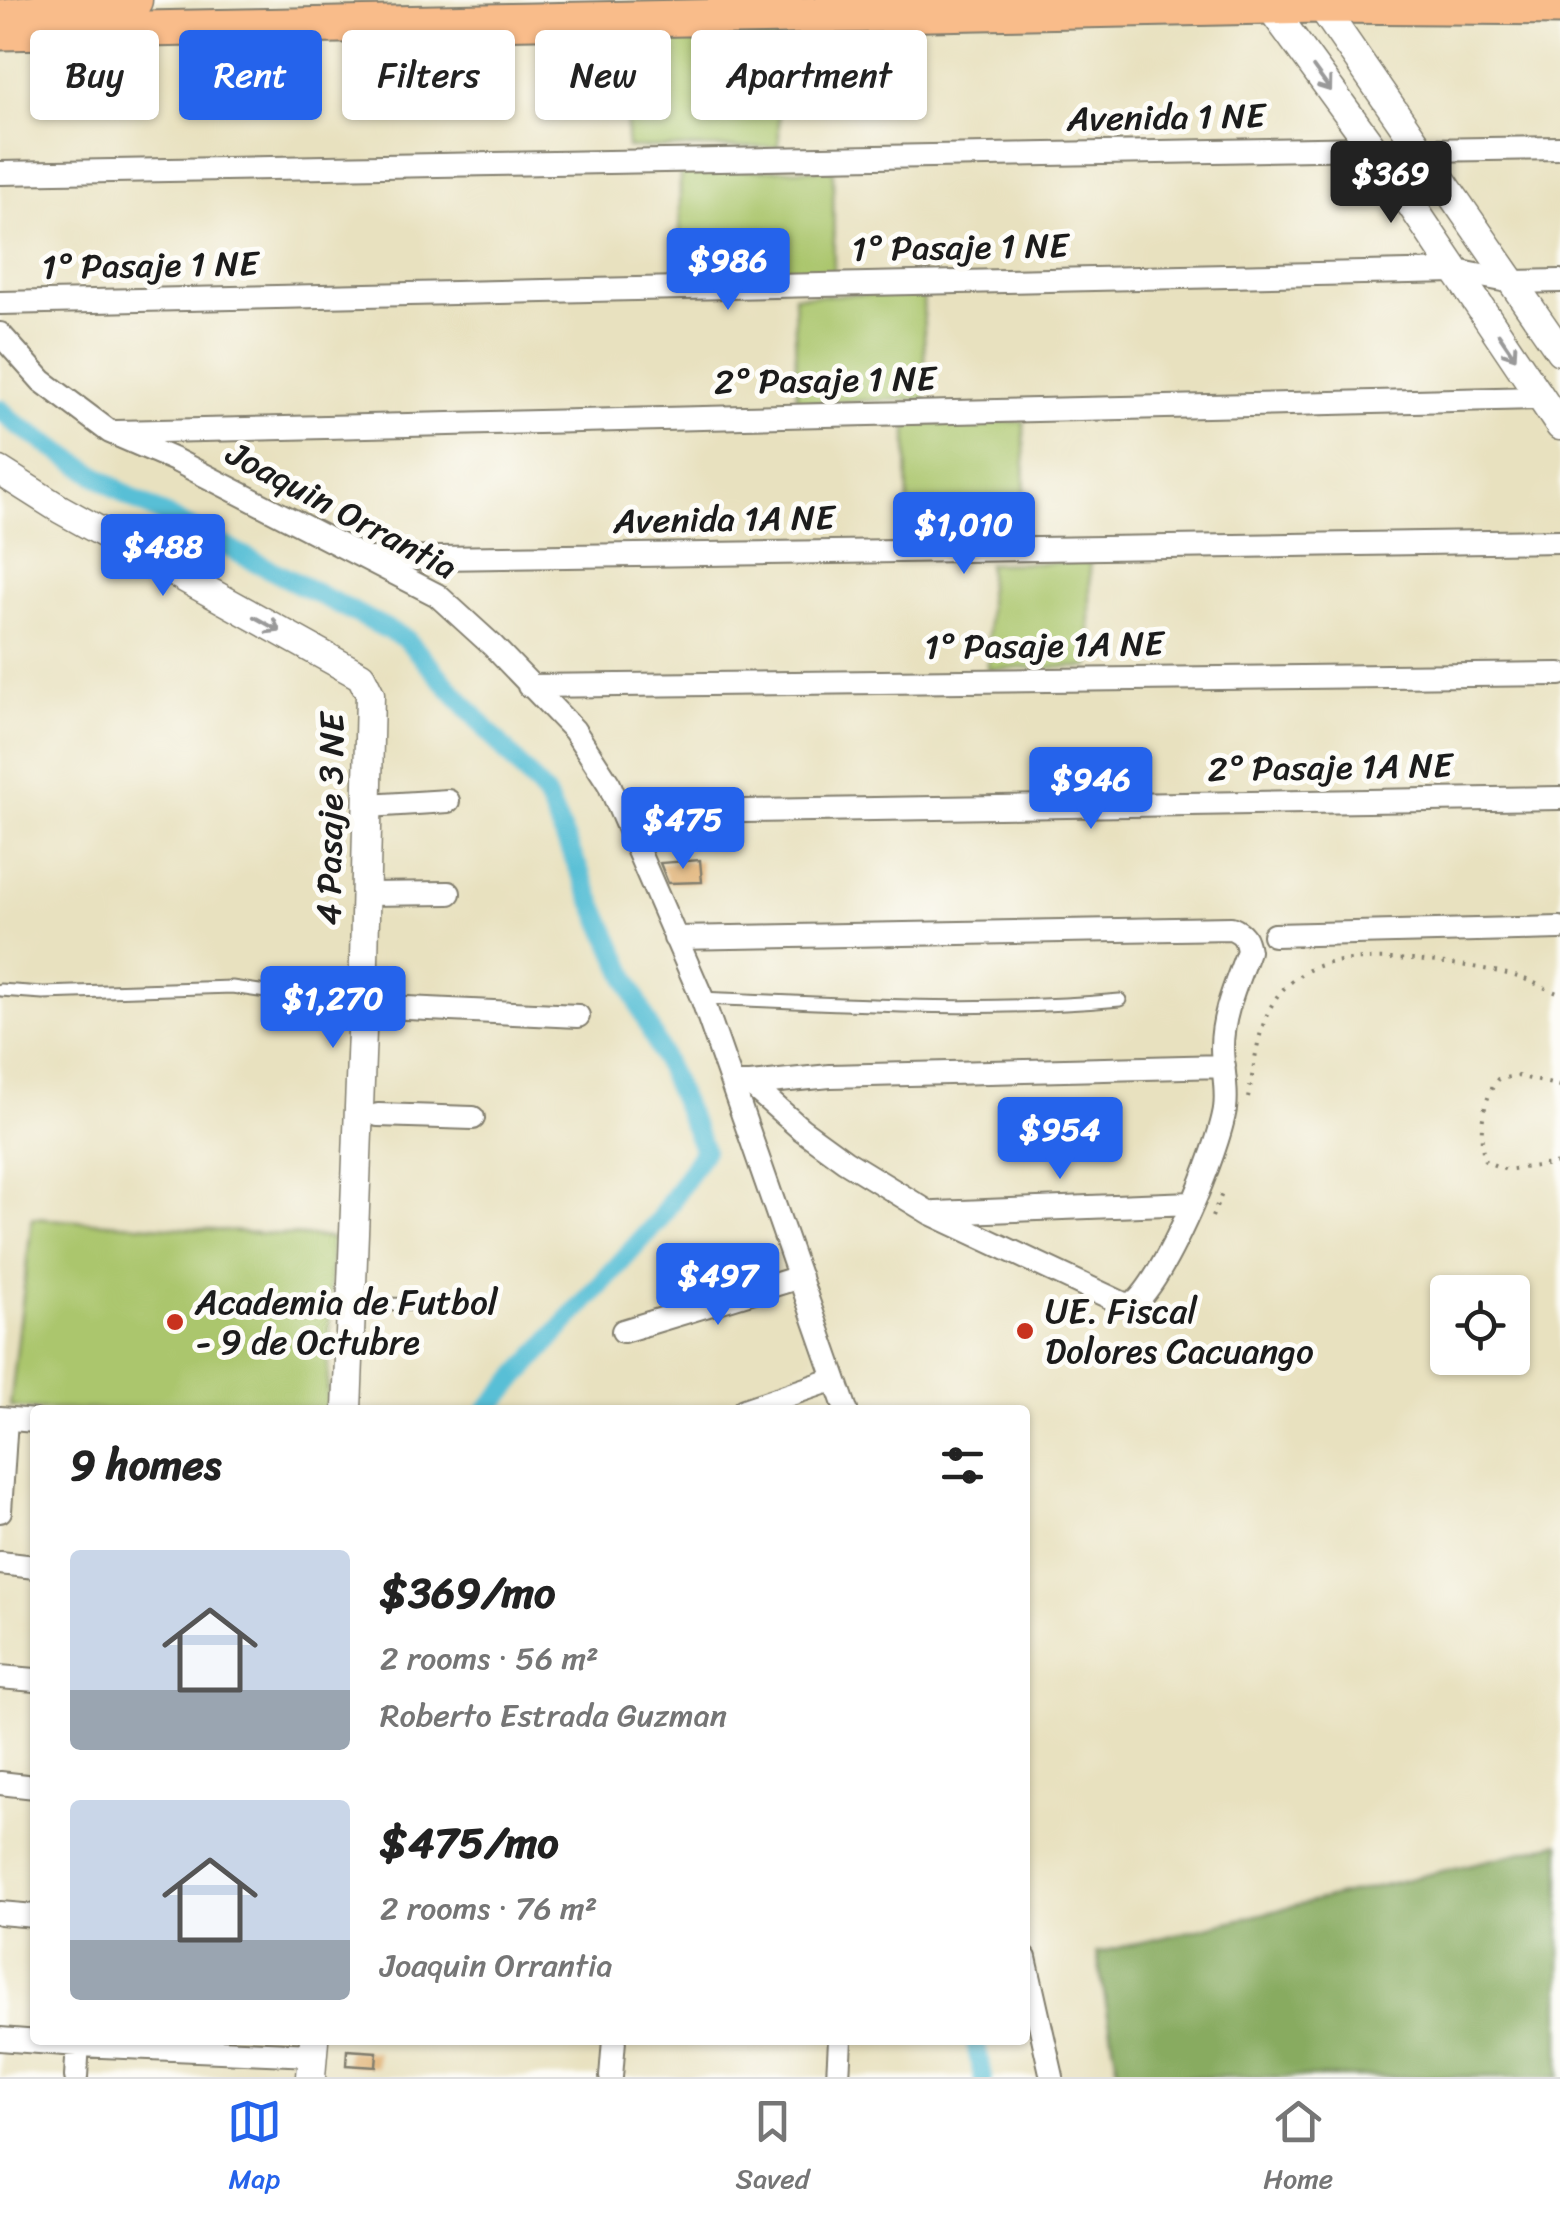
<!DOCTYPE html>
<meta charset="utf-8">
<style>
body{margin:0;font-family:Sriracha,sans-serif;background:#f6f6f6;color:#222;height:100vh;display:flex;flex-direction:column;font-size:38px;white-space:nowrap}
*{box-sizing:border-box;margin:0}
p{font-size:32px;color:#767676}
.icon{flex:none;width:55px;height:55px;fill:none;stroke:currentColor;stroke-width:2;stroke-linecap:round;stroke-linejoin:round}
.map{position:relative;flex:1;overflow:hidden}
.details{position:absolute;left:30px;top:1405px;width:1000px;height:640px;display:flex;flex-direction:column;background:#fff;border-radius:10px;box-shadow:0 2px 8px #0004}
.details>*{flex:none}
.guide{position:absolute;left:30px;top:30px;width:1000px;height:90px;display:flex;gap:20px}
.tools{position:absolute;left:1430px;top:1275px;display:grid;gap:20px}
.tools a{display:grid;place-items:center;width:100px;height:100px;border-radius:10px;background:#fff;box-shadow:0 2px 8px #0004;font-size:50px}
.price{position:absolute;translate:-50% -85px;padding:0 22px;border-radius:10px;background:#2563eb;color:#fff;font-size:32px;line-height:65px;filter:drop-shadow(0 2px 5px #0008)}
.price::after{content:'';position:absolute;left:50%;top:60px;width:30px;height:22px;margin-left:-15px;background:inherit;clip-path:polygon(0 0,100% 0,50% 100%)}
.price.on{background:#222;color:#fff}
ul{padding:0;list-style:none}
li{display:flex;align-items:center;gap:30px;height:250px;padding:0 40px}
li span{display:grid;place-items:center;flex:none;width:280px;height:200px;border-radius:10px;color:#555}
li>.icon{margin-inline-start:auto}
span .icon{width:120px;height:120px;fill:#fffc;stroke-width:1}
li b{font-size:42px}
h2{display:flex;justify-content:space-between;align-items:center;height:120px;padding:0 40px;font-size:42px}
.tag{padding:0 35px;border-radius:10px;background:#fff;box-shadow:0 2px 8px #0004;font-size:35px;line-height:90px}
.tag.on{background:#2563eb;color:#fff}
.menu{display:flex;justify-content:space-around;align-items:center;height:140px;border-top:2px solid #e0e0e0;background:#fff;font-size:28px;color:#767676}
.menu a{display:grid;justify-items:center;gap:5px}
.menu .on{color:#2563eb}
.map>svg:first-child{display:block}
.green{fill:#abc66d;stroke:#647144;stroke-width:2.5}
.forest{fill:#88ab60;stroke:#52643e;stroke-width:2.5}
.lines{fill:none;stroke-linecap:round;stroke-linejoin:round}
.canal{stroke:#58bfd6;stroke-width:20}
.building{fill:#deab69}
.service-casing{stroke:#827e6e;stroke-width:15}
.minor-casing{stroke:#827e6e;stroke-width:26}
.tertiary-casing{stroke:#827e6e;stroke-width:31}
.primary-casing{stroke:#827e6e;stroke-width:39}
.trunk-casing{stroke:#827e6e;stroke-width:41}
.path{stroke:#827e6e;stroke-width:4;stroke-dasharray:2.5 8;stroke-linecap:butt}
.service{stroke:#fff;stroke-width:11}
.minor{stroke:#fff;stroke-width:22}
.tertiary{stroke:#fff;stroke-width:28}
.primary{stroke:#f9bc8a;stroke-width:35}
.trunk{stroke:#f9bc8a;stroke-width:38}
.oneway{stroke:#999}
.poi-dot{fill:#c8321e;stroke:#fdfcf7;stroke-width:4}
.labels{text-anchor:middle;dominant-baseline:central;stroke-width:10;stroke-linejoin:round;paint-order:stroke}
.street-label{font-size:35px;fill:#1c1c1c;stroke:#fdfcf7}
.poi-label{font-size:35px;fill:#1c1c1c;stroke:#fdfcf7;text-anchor:start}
</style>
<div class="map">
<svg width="1560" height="2077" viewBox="0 0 1560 2077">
<rect width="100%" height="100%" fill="#fdfcf7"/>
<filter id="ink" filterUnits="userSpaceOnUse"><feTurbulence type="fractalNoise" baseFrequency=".01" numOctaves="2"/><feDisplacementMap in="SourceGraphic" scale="20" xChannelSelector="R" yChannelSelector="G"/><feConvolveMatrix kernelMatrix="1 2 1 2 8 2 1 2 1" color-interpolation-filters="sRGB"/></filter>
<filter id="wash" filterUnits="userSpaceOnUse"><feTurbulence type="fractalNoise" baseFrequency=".0048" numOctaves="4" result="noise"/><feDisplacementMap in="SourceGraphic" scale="40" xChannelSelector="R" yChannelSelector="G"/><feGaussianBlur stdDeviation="2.25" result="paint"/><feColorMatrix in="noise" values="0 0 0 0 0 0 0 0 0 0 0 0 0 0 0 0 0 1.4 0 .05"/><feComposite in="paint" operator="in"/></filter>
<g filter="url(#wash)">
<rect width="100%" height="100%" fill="#e8e1bf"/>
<path class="green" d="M779,38v109l-152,1v-109z
M833,169l1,103 -154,4v-105z
M923,293l3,106 -129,4 -3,-107z
M1024,421l1,111 -117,3 -1,-111z
M1090,562v105l-102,2v-105z
M32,1218l300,20 -5,172h-285l-32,-3z"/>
<path class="forest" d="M1560,1843v234h-441l-22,-124z"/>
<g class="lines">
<path class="canal" d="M0,409l15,14 116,75 275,141 140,157 158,354 -45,70 -172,190
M975,2040l8,37"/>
</g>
<g id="blocks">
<path class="building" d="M444,48v42l-41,1 -1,-42z
M700,860l2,22 -34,1 -8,-20z
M347,2050l30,2 -1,15 -30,-2z"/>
</g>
</g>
<g filter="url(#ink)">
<use href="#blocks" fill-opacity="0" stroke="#827e6e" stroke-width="2.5"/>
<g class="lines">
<g class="service-casing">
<path id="service" d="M0,990l43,3 189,-6 131,19
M702,998c139,6 278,15 418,2
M369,1304l105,1"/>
</g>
<g class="minor-casing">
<path id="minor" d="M1423,150l137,-2
M0,173l1373,-25
M0,303l1456,-32 57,11 47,-1
M0,334l42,47 68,51 65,28 262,135 56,51 81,84 35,54 93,214 144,412
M116,432l1426,-34
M372,559l1188,-18
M529,686l1031,-12
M368,806l80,-5
M622,813l938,-15
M366,894l83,-1
M1274,935l286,-7
M675,938l556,-10c12,5 15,10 17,23 -11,31 -26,63 -26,96 0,21 6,41 3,62 -7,43 -58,165 -90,194l-11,1 -194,-91 -85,-52 -44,-32 -51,-45h-18
M363,1006l215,10
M750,1084l80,-8 394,-10
M378,1115l95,3
M936,1213l256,-10
M623,1331l177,-54
M744,1410l91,-31
M0,1418l35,3
M0,1511l6,-92
M0,1563l35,4
M0,1677l35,3
M0,1783l35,4
M0,1913l35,3
M1025,1958l27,119
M0,2039l78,6 235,10
M76,2077l2,-37
M611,2077l3,-37
M838,2077l2,-37"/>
</g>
<g class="tertiary-casing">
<path id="tertiary" d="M1265,0l108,148 187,278
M1317,0l243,351
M0,471l60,38 301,167 9,18 -7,312 -16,404
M311,2077l3,-37"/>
</g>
<g class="primary-casing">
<path id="primary" d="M1,32l1319,-27 240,2"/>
</g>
<g class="trunk-casing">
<path id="trunk" d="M0,19l133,-19"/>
</g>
<path class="path" d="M1560,1086l-43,-10 -19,3c-16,21 -20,57 -13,82l21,9 54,-7
M1248,1098c7,-32 8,-66 25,-95 8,-15 25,-28 40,-35 43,-19 160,-5 205,9 14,4 28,12 42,17
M1212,1217l12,-28"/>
<use href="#service" class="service"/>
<use href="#minor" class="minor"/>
<use href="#tertiary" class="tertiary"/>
<use href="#primary" class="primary"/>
<use href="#trunk" class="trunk"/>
</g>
<defs><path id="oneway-shaft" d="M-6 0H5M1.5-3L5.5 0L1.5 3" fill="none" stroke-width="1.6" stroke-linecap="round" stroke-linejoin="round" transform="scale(2.5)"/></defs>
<g class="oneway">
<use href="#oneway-shaft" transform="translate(1322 79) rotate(54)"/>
<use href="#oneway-shaft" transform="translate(1507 346) rotate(56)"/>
<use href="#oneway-shaft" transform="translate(267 624) rotate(29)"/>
</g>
</g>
<g class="poi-dot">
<circle cx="175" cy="1322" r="10"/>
<circle cx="1025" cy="1331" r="10"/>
</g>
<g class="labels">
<g class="street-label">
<text transform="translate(1166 117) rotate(-1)">Avenida 1 NE</text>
<text transform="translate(960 247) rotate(-1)">1° Pasaje 1 NE</text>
<text transform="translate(150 265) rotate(-1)">1° Pasaje 1 NE</text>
<text transform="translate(825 380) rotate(-1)">2° Pasaje 1 NE</text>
<text transform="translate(342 510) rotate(28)">Joaquin Orrantia</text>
<text transform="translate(724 519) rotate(-1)">Avenida 1A NE</text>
<text transform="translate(1044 645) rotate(-1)">1° Pasaje 1A NE</text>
<text transform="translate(1330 767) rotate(-1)">2° Pasaje 1A NE</text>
<text transform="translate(330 819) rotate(-89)">4 Pasaje 3 NE</text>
</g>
<g class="poi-label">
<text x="195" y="1302">Academia de Futbol<tspan x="195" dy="40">- 9 de Octubre</tspan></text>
<text x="1045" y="1311">UE. Fiscal<tspan x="1045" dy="40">Dolores Cacuango</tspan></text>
</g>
</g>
</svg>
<div class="tools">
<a><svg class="icon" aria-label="locate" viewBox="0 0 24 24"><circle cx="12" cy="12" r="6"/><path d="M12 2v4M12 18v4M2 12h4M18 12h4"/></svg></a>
</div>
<b class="price on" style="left:1391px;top:226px">$369</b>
<b class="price" style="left:728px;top:313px">$986</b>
<b class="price" style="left:964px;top:577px">$1,010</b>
<b class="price" style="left:163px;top:599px">$488</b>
<b class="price" style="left:1091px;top:832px">$946</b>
<b class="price" style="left:683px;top:872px">$475</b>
<b class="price" style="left:333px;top:1051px">$1,270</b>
<b class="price" style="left:1060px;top:1182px">$954</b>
<b class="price" style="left:718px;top:1328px">$497</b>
<div class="guide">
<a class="tag">Buy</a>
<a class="tag on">Rent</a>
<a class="tag">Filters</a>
<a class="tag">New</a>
<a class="tag">Apartment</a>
</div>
<section class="details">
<h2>9 homes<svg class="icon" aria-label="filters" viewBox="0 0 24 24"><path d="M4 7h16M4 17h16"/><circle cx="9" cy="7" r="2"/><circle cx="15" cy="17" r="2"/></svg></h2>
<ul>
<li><span style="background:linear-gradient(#c9d6e8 70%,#9aa5b1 0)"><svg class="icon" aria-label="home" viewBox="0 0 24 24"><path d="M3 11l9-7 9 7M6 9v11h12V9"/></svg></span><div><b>$369/mo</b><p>2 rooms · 56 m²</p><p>Roberto Estrada Guzman</p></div></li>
<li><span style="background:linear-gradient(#c9d6e8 70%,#9aa5b1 0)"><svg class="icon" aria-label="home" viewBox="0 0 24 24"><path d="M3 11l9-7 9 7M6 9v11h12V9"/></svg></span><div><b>$475/mo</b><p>2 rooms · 76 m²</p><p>Joaquin Orrantia</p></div></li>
</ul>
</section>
</div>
<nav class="menu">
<a class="on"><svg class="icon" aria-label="map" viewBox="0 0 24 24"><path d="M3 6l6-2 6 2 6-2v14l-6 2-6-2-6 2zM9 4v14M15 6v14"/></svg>Map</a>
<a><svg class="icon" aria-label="saved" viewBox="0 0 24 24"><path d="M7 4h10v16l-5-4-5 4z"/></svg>Saved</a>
<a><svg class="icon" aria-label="home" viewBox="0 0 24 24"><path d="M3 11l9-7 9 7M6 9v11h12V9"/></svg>Home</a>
</nav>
